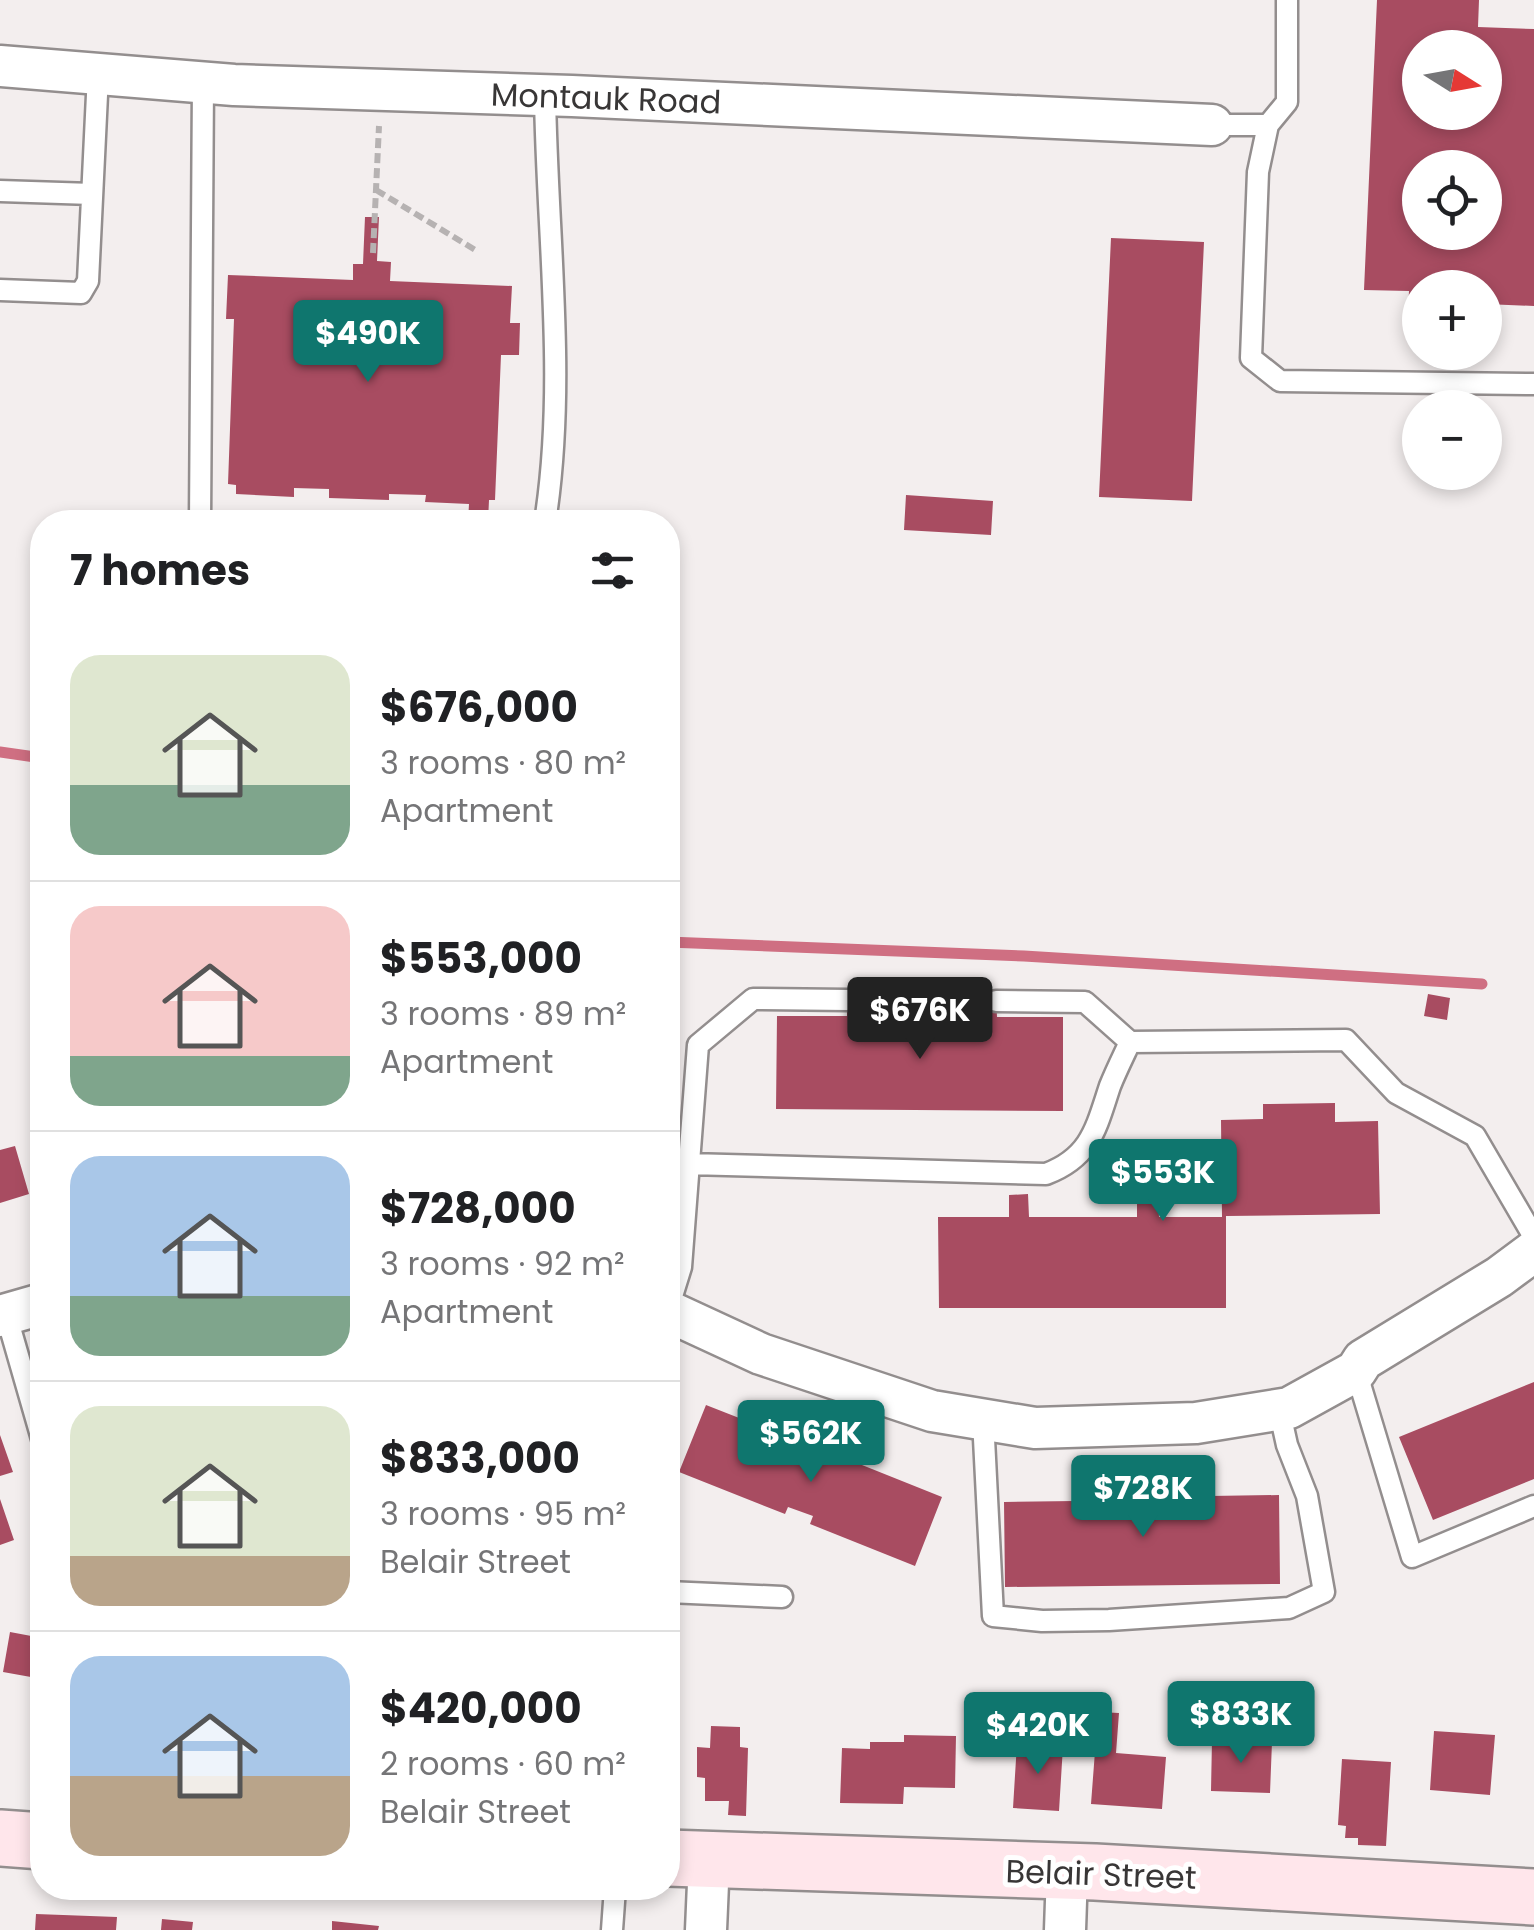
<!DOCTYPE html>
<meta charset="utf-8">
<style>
body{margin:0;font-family:Poppins,sans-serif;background:#f6f6f6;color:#202124;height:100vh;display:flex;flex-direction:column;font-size:38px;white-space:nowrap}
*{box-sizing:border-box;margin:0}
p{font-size:32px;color:#757577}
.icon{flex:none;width:55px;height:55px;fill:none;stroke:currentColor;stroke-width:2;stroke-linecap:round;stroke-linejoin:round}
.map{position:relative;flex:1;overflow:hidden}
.drawer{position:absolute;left:30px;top:510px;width:650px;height:1390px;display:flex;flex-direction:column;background:#fff;border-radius:40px;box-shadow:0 5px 15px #0003}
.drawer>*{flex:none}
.needle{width:65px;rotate:101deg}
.buttons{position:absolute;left:1402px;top:30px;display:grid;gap:20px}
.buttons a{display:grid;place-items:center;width:100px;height:100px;border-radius:50%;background:#fff;box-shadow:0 5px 15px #0003;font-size:50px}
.price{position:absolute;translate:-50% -85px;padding:0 22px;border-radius:10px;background:#0f766e;color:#fff;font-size:32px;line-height:65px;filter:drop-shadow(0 2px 5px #0008)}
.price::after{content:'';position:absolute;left:50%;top:60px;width:30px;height:22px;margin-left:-15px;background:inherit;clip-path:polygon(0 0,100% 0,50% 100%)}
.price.selected{background:#222;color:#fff}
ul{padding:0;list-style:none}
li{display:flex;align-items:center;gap:30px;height:250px;padding:0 40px}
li+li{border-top:2px solid #e0e0e0}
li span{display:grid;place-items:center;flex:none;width:280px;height:200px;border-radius:30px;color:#555}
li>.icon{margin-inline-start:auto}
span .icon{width:120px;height:120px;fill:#fffc;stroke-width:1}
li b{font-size:42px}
h2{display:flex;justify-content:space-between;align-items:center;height:120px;padding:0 40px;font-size:42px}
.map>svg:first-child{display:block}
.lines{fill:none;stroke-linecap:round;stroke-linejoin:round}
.stream{stroke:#cf6f82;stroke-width:11}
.building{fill:#a84c61;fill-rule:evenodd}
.service-casing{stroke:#938e8e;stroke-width:25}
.minor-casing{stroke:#938e8e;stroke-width:45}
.secondary-casing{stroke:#938e8e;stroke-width:60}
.path{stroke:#b6b2b2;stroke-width:6;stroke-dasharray:10 5;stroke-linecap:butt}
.service{stroke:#fff;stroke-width:20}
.minor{stroke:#fff;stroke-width:40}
.secondary{stroke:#ffe6eb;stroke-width:55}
.labels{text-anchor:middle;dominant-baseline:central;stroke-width:10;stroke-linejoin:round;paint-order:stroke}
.street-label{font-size:32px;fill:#383636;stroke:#fff}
</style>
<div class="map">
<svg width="1534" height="1930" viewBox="0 0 1534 1930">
<rect width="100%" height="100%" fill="#f3eeee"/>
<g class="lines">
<path class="stream" d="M0,752l42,6
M668,942l356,14 458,28"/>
</g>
<path class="building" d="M1377,0h102l-1,27 56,2v277l-49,-2v-16h-65v48l-13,-1 2,-44 -45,-1zM1420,48h65v64h-65zM1420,168h65v64h-65z
M365,217h14l-2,44 14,1 -1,19 122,5 -2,37h10l-1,32h-18l-6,145h-6l-1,22h-20l1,-18 -44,-2 1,-7 -37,-1v6l-60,-2v-9l-35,-1v9l-58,-3v-9l-8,-1 6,-165h-8l2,-44 125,5v-16h10z
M1111,238l93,4 -12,259 -93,-4z
M906,495l87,6 -2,34 -87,-5z
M1428,994l22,4 -3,22 -23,-4z
M847,996h22v20l109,1v-20h18l1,20h66v94l-287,-2 1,-93h70z
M1335,1103v19l43,-1 2,93 -154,2v92h-287l-1,-91h71v-22l19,-1 1,23h108v-22h21l1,22h63l-1,-97 42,-1v-15z
M15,1146l14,48 -29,9v-53z
M1534,1382v97l-101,41 -34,-83z
M706,1405l107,42 -3,7 24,9 3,-8 105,42 -27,69 -105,-42 3,-8 -25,-9 -3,7 -106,-42z
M0,1435l13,37 -13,4z
M1194,1472h15l1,24 69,-1 1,89 -275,3 -1,-85 71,-1v-25h16v23l103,-1z
M0,1499l14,41 -14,5z
M10,1632l32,6v41l-39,-7z
M1098,1712l21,1 -3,40 50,4 -4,52 -71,-5z
M711,1726l29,1v20l8,1 -2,68 -18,-1 1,-14h-24v-23l-8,-1v-30l13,1z
M1434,1731l61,4 -5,60 -60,-5z
M904,1735l52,1 -1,52 -51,-1 -1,17 -63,-1 2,-55 28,1v-7h34z
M1212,1740l60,2 -2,51 -59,-2z
M1017,1743l46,3 -4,65 -46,-3z
M1342,1759l49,3 -5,84 -28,-1v-7h-13l1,-12 -8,-1z
M36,1914l81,3 -1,13h-81z
M162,1919l31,3 -1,8h-31z
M332,1921l47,5 -1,4h-46z"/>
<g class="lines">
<g class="service-casing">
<path id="service" d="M1212,125h56l-10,47 -7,186 29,23 254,3
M1268,125l19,-23v-102
M0,191l92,3
M0,290l81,3 7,-12 10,-207
M200,522l3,-439
M545,522c22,-140 2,-285 0,-427
M869,1000l109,1
M996,1001l89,1 45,40 216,-2 50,53 79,43 59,101
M689,1164l357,10c45,-17 50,-46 64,-88 6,-15 13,-29 20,-44
M668,1309l13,-42 17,-222 55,-46 94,1
M6,1314l36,125
M1356,1371l56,186 122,-51
M983,1419l10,197 49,5 67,-1 180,-12 35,-16 -17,-96 -20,-51 -8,-36
M668,1592l114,5
M612,1930l3,-42"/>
</g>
<g class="minor-casing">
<path id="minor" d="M0,66l234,19 338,11 640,29
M668,1311l93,43 171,57 103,17 161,-5 93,-15 67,-37 7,-11 136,-83 35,-26
M0,1316l42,-12
M706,1930l3,-70
M1065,1930l2,-58"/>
</g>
<g class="secondary-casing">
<path id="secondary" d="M0,1838l42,3
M668,1858l427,14 439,25"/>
</g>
<path class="path" d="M376,190l101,61
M373,253l6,-127"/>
<use href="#service" class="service"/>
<use href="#minor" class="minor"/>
<use href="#secondary" class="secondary"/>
</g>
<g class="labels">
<g class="street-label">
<text transform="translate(606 98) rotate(2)">Montauk Road</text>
<text transform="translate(1101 1874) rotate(2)">Belair Street</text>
</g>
</g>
</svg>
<div class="buttons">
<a><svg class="needle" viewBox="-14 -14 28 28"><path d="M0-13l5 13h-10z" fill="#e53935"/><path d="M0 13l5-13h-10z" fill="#757577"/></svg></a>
<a><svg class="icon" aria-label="locate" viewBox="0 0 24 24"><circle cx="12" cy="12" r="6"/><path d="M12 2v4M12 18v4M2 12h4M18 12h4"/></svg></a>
<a>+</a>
<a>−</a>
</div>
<b class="price" style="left:368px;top:385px">$490K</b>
<b class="price selected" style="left:920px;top:1062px">$676K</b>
<b class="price" style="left:1163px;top:1224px">$553K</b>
<b class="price" style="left:811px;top:1485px">$562K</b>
<b class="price" style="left:1143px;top:1540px">$728K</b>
<b class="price" style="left:1241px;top:1766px">$833K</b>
<b class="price" style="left:1038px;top:1777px">$420K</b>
<section class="drawer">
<h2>7 homes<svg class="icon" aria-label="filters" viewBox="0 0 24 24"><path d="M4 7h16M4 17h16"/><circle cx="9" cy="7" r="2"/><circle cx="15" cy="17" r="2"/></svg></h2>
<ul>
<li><span style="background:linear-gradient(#dfe7d0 65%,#7fa58c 0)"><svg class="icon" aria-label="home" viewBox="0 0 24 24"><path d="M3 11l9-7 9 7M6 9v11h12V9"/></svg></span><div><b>$676,000</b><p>3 rooms · 80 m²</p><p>Apartment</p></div></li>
<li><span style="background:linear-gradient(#f6c9c9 75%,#7fa58c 0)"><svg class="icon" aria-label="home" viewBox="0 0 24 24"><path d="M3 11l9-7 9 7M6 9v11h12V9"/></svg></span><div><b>$553,000</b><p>3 rooms · 89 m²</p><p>Apartment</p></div></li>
<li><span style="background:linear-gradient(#a9c7e8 70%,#7fa58c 0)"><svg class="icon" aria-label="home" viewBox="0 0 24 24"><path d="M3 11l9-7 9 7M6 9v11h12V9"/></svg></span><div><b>$728,000</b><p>3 rooms · 92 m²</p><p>Apartment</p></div></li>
<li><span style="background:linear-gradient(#dfe7d0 75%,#b9a48a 0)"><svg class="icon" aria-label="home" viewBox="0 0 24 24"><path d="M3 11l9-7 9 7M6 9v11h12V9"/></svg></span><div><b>$833,000</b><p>3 rooms · 95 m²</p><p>Belair Street</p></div></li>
<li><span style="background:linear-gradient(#a9c7e8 60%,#b9a48a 0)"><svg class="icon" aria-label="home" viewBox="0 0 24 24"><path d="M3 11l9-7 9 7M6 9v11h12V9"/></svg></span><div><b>$420,000</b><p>2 rooms · 60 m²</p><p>Belair Street</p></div></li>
</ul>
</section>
</div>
